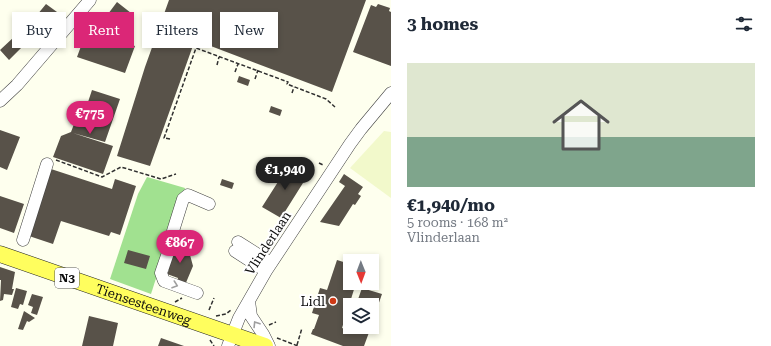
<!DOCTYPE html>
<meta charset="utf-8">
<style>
body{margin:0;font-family:"Roboto Serif",serif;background:#f2f2f3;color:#1f2937;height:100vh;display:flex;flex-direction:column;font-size:15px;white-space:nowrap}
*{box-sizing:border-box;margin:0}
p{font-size:13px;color:#747a83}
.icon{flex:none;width:22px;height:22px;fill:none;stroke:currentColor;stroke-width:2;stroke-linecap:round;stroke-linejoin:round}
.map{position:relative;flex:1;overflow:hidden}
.panel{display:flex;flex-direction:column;background:#fff;width:380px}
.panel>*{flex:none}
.top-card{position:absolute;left:12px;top:12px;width:319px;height:36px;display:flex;gap:8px}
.needle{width:26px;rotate:179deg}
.controls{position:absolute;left:343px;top:254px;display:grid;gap:8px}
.controls a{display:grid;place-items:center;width:36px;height:36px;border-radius:0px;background:#fff;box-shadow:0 2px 6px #0003;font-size:20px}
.price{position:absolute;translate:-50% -34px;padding:0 9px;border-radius:14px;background:#db2777;color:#fff;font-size:13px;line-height:26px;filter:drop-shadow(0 1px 2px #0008)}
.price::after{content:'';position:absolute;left:50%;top:24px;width:12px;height:9px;margin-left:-6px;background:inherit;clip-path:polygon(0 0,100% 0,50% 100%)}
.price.active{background:#222;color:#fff}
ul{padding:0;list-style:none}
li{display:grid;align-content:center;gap:8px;height:212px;padding:0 16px}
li+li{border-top:1px solid #e0e1e3}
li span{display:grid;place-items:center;height:124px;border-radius:0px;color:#555}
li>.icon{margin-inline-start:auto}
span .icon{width:72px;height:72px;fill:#fffc;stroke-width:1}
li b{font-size:17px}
h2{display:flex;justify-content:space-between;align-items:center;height:48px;padding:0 16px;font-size:17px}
.chip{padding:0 14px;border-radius:0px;background:#fff;box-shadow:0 2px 6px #0003;font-size:14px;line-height:36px}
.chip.active{background:#db2777;color:#fff}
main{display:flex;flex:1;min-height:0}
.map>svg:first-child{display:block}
.farmland{fill:#f2f9cb}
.forest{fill:#a1e190}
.building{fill:#585249}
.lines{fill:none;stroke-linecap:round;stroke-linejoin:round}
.minor-casing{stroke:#414141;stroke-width:13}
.major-casing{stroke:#1f1f1f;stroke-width:17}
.path{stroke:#303030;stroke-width:1.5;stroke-dasharray:4 2;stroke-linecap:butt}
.minor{stroke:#fff;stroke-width:12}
.major{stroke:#fffe5e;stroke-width:16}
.oneway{stroke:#9f9f9f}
.poi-dot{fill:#cd3916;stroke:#fff;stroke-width:1.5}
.labels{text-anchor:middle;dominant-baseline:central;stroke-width:4;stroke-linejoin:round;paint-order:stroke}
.shield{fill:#fff;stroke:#565656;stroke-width:1}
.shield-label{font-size:12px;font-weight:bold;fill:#0e0e0e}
.street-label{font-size:13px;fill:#0e0e0e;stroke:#fff}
.poi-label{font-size:13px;fill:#0e0e0e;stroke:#fff;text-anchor:end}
</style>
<main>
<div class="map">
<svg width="391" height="346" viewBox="0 0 391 346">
<rect width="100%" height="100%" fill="#feffee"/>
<path class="farmland" d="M384,131l7,1v66l-41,-30z"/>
<path class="forest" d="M147,177l38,11 -34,106 -41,-15 28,-85z"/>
<path class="building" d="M169,0h197l-34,92 -137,-52 -45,126 -33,-10 28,-89z
M117,2l14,11 -11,15 -15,-10z
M46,4l11,8 -9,11 -11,-8z
M378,4l12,4 -1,3 2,1v54l-38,-14 18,-47 5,2z
M25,25l13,12 -7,8 -13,-13z
M87,30l48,16 -10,27 -48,-16z
M14,37l9,9 -14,14 -9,-10z
M239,76l11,4 -2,6 -11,-4z
M92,90l28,9 -15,43 -32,-9 40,13 -10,28 -50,-17 8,-21 10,-4 5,-13 7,-2z
M271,106l11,4 -2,6 -11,-4z
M0,130l20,7 -13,33 -7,-3z
M290,163l18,12 -27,43 -19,-11z
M51,169l61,20 3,-10 21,7 -16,49 -9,-3 -2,4 -48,-15 -8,23 -24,-8z
M344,174l19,13 -5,7 3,2 -6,9 -2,-1 -14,22 -19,-4 25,-36 -6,-4z
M222,179l12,4 -2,6 -12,-4z
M0,196l24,8 -10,29 -14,-5z
M177,245l15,6 -2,4 3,11 -8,19 -8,-4 1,-3 -11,-4 2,-4 -5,-2z
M128,250l22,6 -4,13 -22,-6z
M337,260l13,4v19h6l-14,45 6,2 1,-3h22l-7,19h-21l-32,-12 2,-5h1l5,-14 -7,-2 8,-25 7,2z
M0,267l15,5 -3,17h2l-2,6 -8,-1 -1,6 -3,1 1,-21h-1z
M16,288l11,3 -4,14 -3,-1 -2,5 -7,-2z
M362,288l20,6 -10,29v-18h-16z
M32,294l11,3 -6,18 -6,-2 2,-6 -5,-2z
M24,311l11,7 -6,4 -2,-1 -4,9 -5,-1z
M89,316l29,7 -5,23h-31z
M161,338l23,8h-26z"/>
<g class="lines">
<g class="minor-casing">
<path id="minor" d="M0,101l17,-16 73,-85
M23,240l24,-76
M238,242l33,21
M235,251l31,20
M197,293l-33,-12 -3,-8 9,-26 3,-16 10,-32 5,-4 21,9
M249,301l2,15 12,18 6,12
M228,346l11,-28 27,-47 84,-127 11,-15 30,-36"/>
</g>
<g class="major-casing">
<g id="major">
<path id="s1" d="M0,254l265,92"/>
</g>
</g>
<path class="path" d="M217,65l2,-8
M235,72l3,-8
M255,79l3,-9
M292,93l2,-6
M170,139l-6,-1 32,-90 92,34 -1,2 39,15 9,8
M56,160l46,17 19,-10 40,12 15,-5
M319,163l4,2
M175,302l7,-4
M209,310l5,-12
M216,316l10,-2 5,-4
M269,325l7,-3
M277,338l21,8
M210,340l4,6
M297,345l5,-17"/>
<use href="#minor" class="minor"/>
<use href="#major" class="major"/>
</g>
<defs><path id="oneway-chevron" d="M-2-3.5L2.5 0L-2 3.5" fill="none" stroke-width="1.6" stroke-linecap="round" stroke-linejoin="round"/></defs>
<g class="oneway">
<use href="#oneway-chevron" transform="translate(175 285) rotate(19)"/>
<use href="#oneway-chevron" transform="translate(256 324) rotate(-122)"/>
</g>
<circle class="poi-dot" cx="333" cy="301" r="4"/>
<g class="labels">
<rect class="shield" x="55" y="268" width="24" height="20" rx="3"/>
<g class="shield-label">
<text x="67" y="278">N3</text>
</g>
<g class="street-label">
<text transform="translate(268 243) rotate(-57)">Vlinderlaan</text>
<text stroke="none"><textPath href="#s1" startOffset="152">Tiensesteenweg</textPath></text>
</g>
<g class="poi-label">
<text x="325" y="301">Lidl</text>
</g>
</g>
</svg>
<div class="controls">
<a><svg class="needle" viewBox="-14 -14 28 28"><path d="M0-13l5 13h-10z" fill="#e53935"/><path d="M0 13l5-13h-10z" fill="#747a83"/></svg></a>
<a><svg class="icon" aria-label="layers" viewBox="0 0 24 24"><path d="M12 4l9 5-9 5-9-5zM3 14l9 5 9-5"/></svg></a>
</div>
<b class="price" style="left:90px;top:135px">€775</b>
<b class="price active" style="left:285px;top:191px">€1,940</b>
<b class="price" style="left:180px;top:264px">€867</b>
<div class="top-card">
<a class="chip">Buy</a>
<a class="chip active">Rent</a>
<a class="chip">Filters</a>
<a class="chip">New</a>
</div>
</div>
<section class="panel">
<h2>3 homes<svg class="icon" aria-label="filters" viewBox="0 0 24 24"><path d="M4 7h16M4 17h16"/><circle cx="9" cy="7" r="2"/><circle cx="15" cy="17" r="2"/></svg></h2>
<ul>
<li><span style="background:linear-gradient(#dfe7d0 60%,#7fa58c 0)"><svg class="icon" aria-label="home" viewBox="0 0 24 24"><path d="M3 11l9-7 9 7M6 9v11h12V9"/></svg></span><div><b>€1,940/mo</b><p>5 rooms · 168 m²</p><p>Vlinderlaan</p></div></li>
</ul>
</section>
</main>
